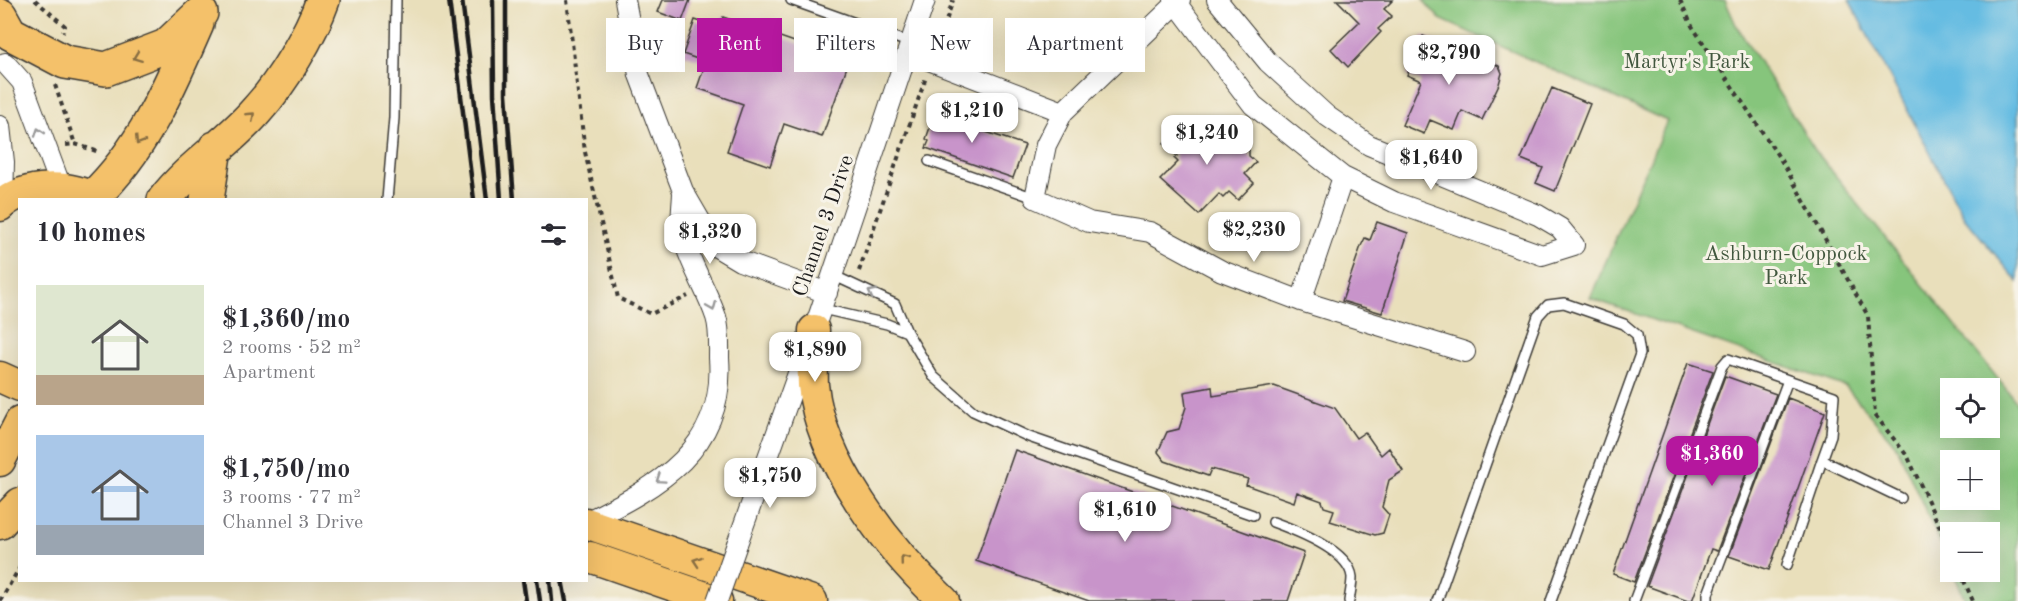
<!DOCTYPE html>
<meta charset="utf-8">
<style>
body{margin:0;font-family:"Old Standard TT",serif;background:#f7f7f7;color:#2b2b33;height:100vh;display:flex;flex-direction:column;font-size:22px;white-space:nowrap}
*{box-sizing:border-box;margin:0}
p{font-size:20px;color:#7c7c81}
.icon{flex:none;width:33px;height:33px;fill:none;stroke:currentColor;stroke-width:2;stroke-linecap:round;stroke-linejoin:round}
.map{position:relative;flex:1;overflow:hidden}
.drawer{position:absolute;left:18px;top:198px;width:570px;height:384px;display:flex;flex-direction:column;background:#fff;border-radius:0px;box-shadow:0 6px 24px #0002}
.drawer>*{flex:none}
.top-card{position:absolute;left:606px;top:18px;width:570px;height:54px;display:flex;gap:12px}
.fabs{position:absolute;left:1940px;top:378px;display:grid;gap:12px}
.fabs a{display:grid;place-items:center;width:60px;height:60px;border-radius:0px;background:#fff;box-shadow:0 6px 24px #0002;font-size:30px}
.price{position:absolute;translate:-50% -51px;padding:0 14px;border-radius:12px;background:#fff;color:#222;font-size:20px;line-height:39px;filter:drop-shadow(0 2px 3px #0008)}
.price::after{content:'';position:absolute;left:50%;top:36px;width:18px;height:14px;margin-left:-9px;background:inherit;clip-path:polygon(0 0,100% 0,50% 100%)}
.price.on{background:#b5179e;color:#fff}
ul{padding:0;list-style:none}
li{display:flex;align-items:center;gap:18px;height:150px;padding:0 18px}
li span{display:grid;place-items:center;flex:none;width:168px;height:120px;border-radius:0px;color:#555}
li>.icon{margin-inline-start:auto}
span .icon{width:72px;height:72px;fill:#fffc;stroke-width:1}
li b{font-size:26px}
h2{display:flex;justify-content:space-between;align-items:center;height:72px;padding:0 18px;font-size:26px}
.pill{padding:0 21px;border-radius:0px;background:#fff;box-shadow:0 6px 24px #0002;font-size:21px;line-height:54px}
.pill.on{background:#b5179e;color:#fff}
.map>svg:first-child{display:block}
.green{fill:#86c57c;stroke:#51704c;stroke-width:1.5;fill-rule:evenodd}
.water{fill:#65bce2;stroke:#406c7f;stroke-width:1.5}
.building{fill:#c894ca}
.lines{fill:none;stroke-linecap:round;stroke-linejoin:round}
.lane-casing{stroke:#3b3934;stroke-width:12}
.street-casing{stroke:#3b3934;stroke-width:22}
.primary-casing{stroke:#3b3934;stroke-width:33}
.highway-casing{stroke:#3b3934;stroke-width:36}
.path{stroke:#3b3934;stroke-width:4;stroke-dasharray:4.5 4.5;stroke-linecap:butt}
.lane{stroke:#fff;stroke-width:9}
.street{stroke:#fff;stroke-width:20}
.primary{stroke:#f4c16a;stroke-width:30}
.highway{stroke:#f4c16a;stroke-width:33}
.rail{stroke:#1c1c1c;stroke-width:4.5}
.street-bridge-casing{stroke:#3b3934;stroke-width:22;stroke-linecap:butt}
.street-bridge{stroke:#fff;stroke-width:20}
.oneway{stroke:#886e43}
.oneway2{stroke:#999}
.labels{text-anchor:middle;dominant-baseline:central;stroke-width:6;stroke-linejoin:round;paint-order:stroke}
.park-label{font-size:21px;fill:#41573e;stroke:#f7f3e8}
.street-label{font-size:21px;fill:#1c1c1c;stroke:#f7f3e8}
</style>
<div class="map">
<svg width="2018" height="601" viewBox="0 0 2018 601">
<rect width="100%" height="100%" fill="#f7f3e8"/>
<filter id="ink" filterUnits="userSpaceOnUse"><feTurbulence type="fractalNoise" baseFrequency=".0167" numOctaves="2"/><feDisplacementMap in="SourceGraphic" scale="12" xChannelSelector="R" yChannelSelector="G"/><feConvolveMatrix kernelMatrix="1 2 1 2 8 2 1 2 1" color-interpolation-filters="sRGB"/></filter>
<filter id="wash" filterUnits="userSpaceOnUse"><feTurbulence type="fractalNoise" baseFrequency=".008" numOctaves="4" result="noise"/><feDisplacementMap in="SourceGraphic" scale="24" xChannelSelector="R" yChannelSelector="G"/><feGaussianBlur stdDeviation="1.35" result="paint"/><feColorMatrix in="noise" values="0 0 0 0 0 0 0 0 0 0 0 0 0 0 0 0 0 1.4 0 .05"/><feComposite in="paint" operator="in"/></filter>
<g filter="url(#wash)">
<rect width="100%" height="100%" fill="#e9dfbb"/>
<path class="green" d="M1423,0h302l12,27 78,123 203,254v197h-52l-13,-29h36v-40h-39v33l-53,-118 -51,-60 -256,-89 77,-177 -227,-102zM1950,388h39v40h-39zM1950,460h39v40h-39z"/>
<path class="water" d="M1849,0h169v282l-54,-65z"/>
<g id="blocks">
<path class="building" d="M663,0h27l-8,21 -24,-9z
M1337,0h56l-9,9 8,7 -14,13 3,3 -33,35 -17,-18 28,-27z
M723,17l126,44 -27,76 -38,-13 -14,42 -43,-15 16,-47 -46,-16 9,-26 -23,-8 12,-34 24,8z
M1423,36l65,29 5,-2 6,3 3,7 -3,11 -17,36 -20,-9 -8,19 -24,-10 -6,14 -22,-9 19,-44 -14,-6z
M1552,88l38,16 -35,87 -19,-8 7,-15 -22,-9z
M942,104l18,7 -4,11 69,23 -12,33 -87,-30 3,-7 -3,-2 11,-32 3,1z
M1183,123h10l14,13 8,-8 10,-1 5,5v11l13,1 6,6v6l7,6 -11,12 9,9 -16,17 -9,-8 -6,6 -4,-4 -20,21 -39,-35 18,-18 -4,-4 3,-2 -13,-13z
M1377,222l31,11 -26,80 -40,-12 19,-55 4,-8 5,2z
M1688,363l25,8 -79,211 -21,-8z
M1725,376l51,18 -59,157 -6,-2 -19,52h-4l-41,-15z
M1274,386l61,22 21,30 9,-6 16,23 8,-7 14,23 -14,9 -7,27 7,8 -6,18 -8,2 -45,-14 4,-11 -10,-3 -2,-6 -25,-9 -3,10 -48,-17 2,-6 -37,-10 -3,7 -43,-15 -7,-9 9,-20 12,-3 7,-22 -2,-15 28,-5 1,9z
M1788,398l37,14 -56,158 -40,-14z
M1015,450l289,103 -16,48h-199l-113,-40z"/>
</g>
</g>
<g filter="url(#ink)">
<use href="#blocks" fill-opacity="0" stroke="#3b3934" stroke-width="1.5"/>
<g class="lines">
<g class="lane-casing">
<path id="lane" d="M791,0l120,43
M929,161l106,37
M387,200l7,-82 2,-118
M835,283l4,-5 56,26 12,28 26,44 40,35 56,26 224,78
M827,303v7l60,14 20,8
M1273,522c22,8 76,28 79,55 0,8 -2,17 -3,24
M1787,565l35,-105
M1437,601l101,-285 10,-11 16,-2 60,21 13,11 3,19 -89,247
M1634,601l88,-235 6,-7 60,21
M1708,601v-7l80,-214 46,16 -3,39 -9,25 79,38"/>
</g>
<g class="street-casing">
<path id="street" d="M625,0l14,75 44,116 32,55 25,15 87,32
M1174,0l79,105 90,72 51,25 148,53 32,-10 -14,-17 -22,-13 -169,-70 -42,-29 -59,-54 -51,-62
M1180,0l-117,112 -17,33 -11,53 54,24 61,10 72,39 79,30 164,51
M908,52l155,60
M5,63l17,19 39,105
M0,126l4,36 -1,41
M1301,301l42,-124
M586,522c73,-36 140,-73 133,-164 0,-13 1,-29 -3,-41 -9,-27 -26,-53 -33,-80 -4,-13 0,-32 0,-46
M737,544l83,-232 105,-312"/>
</g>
<g class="primary-casing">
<path id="primary" d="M0,206c25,-23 70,-22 98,-6
M814,330c0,18 -2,37 -1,55 8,78 75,164 131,216
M0,377l20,9
M0,461l20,-39
M586,523l226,78
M0,524l20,-21
M590,557l127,44"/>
</g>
<g class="highway-casing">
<path id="highway" d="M0,15l10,18 55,29 41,7 60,-23 35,-33
M93,197c51,-49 76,-109 104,-173
M164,200c27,-35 65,-57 93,-90 25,-27 54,-76 66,-110
M207,200l8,-52"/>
</g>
<path class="path" d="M35,0l30,26 -2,6
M567,0l18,152 33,146 33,16 37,-18
M1680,0l12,26 92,139 84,151 7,99 33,42 42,93
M938,45l15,-45
M55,85l20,59
M66,145l9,-1 24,8
M859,271l67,-194
M1960,572l13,29
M0,601l20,-34"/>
<use href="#lane" class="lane"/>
<use href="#street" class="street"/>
<use href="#primary" class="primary"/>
<use href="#highway" class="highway"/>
<path class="rail" d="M449,0l25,200
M462,0l25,200
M493,0l1,94 7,106
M506,0v94l8,106
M523,580l3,21
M537,580l3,21
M550,580l2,21
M562,580l4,21"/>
<g class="street-bridge-casing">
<path id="street-bridge" d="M717,601l20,-57"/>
</g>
<use href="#street-bridge" class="street-bridge"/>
</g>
<defs><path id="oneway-chevron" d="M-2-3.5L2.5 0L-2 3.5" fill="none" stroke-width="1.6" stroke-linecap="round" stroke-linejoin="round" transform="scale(1.5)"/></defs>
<g class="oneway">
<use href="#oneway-chevron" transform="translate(137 57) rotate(159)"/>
<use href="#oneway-chevron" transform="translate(251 116) rotate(-43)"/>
<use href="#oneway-chevron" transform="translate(139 141) rotate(122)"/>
<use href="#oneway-chevron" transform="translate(904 559) rotate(-129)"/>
<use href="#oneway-chevron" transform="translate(697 561) rotate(-161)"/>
</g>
<g class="oneway2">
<use href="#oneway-chevron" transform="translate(39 132) rotate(-109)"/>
<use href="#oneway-chevron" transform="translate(872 293) rotate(-153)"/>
<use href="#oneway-chevron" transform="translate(712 307) rotate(68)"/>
<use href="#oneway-chevron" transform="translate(660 479) rotate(146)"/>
</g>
</g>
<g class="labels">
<g class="park-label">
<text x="1687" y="62">Martyr's Park</text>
<text x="1786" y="254">Ashburn-Coppock<tspan x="1786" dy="24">Park</tspan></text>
</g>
<g class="street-label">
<text transform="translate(824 226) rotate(-71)">Channel 3 Drive</text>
</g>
</g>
</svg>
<div class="fabs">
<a><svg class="icon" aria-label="locate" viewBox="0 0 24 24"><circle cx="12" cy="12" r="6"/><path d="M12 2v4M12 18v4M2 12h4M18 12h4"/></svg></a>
<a>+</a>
<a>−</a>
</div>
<b class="price" style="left:1449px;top:86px">$2,790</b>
<b class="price" style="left:972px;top:144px">$1,210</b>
<b class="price" style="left:1207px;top:166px">$1,240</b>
<b class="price" style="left:1431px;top:191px">$1,640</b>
<b class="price" style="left:1254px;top:263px">$2,230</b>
<b class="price" style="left:710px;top:265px">$1,320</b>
<b class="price" style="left:815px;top:383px">$1,890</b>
<b class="price on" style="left:1712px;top:487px">$1,360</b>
<b class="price" style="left:770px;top:509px">$1,750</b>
<b class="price" style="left:1125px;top:543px">$1,610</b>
<div class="top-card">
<a class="pill">Buy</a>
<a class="pill on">Rent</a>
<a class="pill">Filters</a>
<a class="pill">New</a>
<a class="pill">Apartment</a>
</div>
<section class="drawer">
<h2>10 homes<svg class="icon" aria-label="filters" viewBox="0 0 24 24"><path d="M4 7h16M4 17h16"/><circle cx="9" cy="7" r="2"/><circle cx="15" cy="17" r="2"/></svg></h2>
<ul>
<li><span style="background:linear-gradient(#dfe7d0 75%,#b9a48a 0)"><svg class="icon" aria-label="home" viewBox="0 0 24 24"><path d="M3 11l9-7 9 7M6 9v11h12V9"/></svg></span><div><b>$1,360/mo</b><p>2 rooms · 52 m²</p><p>Apartment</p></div></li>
<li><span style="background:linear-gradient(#a9c7e8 75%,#9aa5b1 0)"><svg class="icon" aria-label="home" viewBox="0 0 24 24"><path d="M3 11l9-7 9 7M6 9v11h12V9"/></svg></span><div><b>$1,750/mo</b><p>3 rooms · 77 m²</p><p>Channel 3 Drive</p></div></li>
</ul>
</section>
</div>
